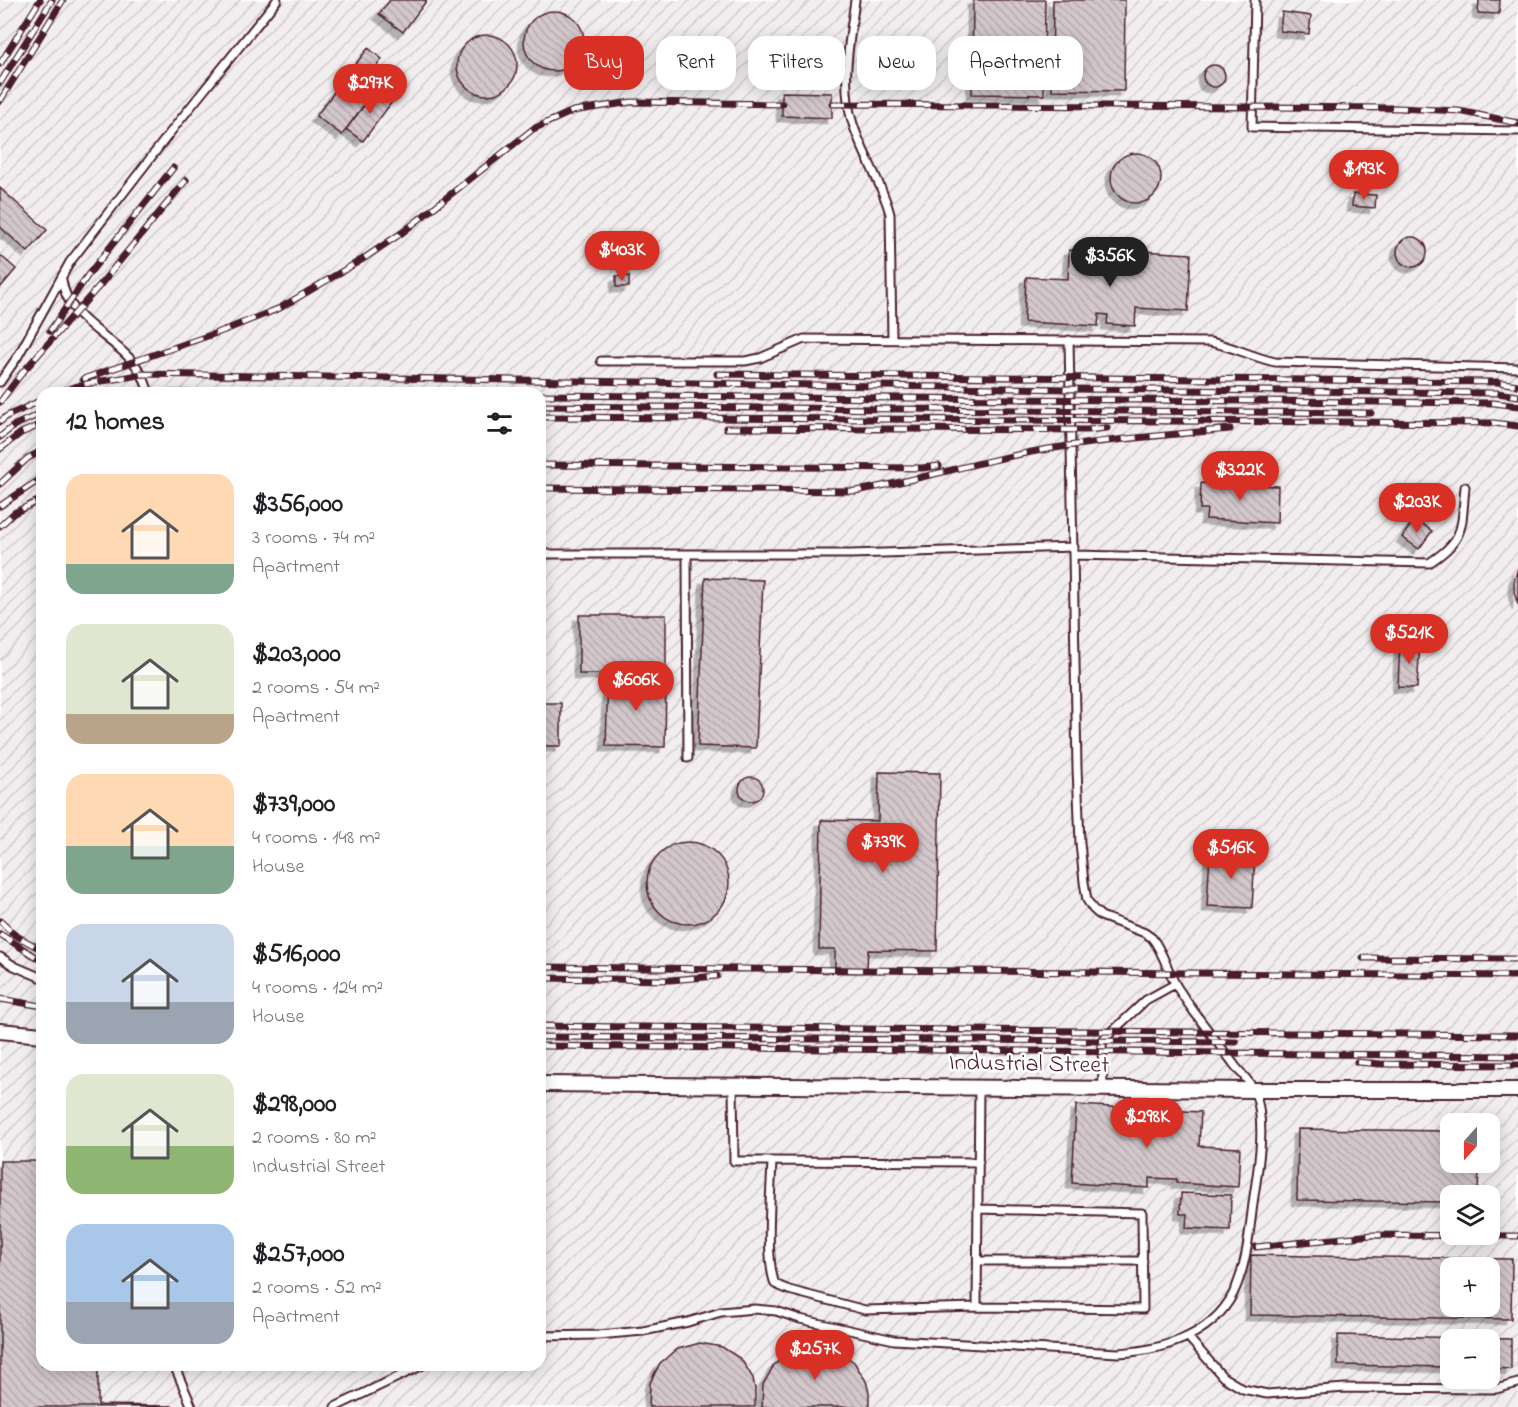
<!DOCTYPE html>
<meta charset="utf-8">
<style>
body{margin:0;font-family:"Indie Flower",sans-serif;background:#f6f6f6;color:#202124;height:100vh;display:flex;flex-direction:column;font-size:22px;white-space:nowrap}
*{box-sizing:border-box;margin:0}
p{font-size:20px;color:#757577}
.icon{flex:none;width:33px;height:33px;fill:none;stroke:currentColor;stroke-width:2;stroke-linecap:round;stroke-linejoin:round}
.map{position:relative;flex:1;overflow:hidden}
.side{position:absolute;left:36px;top:387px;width:510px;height:984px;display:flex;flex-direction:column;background:#fff;border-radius:18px;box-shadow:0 3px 15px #0003}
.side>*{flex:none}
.guide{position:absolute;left:564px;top:36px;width:570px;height:54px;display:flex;gap:12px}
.needle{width:39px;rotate:201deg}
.tools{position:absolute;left:1440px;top:1113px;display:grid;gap:12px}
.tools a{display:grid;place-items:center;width:60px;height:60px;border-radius:12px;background:#fff;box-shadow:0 3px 15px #0003;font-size:30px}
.price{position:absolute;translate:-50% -51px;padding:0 14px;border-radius:21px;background:#d93025;color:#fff;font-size:20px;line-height:39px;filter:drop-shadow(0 2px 3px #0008)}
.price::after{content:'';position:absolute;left:50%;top:36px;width:18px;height:14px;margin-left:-9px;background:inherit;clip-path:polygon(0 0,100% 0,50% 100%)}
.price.active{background:#222;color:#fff}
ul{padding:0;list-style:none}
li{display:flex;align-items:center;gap:18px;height:150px;padding:0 30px}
li span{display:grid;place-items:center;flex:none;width:168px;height:120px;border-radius:18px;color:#555}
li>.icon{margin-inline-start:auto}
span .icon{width:72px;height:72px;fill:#fffc;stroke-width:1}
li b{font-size:26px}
h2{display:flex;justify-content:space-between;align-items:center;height:72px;padding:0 30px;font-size:26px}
.tag{padding:0 21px;border-radius:18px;background:#fff;box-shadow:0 3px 15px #0003;font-size:21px;line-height:54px}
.tag.active{background:#d93025;color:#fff}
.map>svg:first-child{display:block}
.industrial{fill:url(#industrial-furrows);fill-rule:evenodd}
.building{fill:url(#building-back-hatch);stroke:#4a1f2b;stroke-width:1.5;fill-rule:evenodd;filter:url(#shadow)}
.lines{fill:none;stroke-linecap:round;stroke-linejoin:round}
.lane-casing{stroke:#4a1f2b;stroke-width:11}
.street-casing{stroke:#4a1f2b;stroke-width:18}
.lane{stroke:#fff;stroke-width:7}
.street{stroke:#fff;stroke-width:14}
.rail-casing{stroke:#4a1f2b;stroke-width:7}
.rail{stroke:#fff;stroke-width:4.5;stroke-dasharray:14;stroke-linecap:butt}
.labels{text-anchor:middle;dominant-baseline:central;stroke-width:5;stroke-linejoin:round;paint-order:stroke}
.street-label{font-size:24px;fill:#4a1f2b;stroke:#fff}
</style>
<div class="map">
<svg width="1518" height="1407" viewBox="0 0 1518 1407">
<defs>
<pattern id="industrial-furrows" width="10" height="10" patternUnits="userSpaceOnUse" patternTransform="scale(1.5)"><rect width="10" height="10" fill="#f2eeef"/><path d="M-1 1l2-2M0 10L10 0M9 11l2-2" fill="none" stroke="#d1cccd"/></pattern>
<pattern id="building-back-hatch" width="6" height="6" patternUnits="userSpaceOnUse" patternTransform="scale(1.5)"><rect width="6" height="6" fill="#d2c7cb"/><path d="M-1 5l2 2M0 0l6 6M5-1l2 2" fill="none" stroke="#b6aaae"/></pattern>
<filter id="shadow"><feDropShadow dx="-5.5" dy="5.5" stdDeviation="0" flood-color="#0004"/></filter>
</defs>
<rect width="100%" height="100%" fill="#fff"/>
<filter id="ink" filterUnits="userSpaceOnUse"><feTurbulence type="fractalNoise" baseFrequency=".0167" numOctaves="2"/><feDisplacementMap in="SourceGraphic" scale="12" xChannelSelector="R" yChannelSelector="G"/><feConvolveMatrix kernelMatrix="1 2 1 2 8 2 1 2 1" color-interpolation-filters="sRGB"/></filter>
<g filter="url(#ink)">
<path class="industrial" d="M0,0h1518v1407h-1518zM42,393h498v972h-498zM1450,1124h40v38h-40zM1450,1196h40v38h-40zM1450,1268h40v38h-40zM1450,1340h40v38h-40z"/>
<path class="building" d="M390,0h37l-24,32 -24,-18z
M973,0h72l-1,95 -72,-1z
M1053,0h72l-1,91 -72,-1z
M1479,0h21l-1,14 -21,-1z
M524 41a30 30 0 1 1 60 0a30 30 0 1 1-60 0Z
M1282,12l29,4 -2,18 -29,-3z
M457 65a30 30 0 1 1 60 0a30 30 0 1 1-60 0Z
M368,48l14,11 -13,18 11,7 -38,51 -26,-19z
M866,48l17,1 -1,22 -17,-1z
M1203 76a11 11 0 1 1 22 0a11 11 0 1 1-22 0Z
M386,91l9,7 -32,43 -17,-12 26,-35 8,6z
M782,92l50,1v25l-50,-2z
M1111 178a25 25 0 1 1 50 0a25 25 0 1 1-50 0Z
M0,188l47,42 -19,22 -28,-25z
M1353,194l23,1 -1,13 -23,-2z
M1397 252a15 15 0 1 1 30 0a15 15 0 1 1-30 0Z
M1108,249l83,5 -3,57 -52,-3 -1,18 -28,-2 1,-9 -9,-1 -1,12 -74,-4 2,-45 42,2 1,-29 30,2v12l9,1z
M0,255l16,14 -16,19z
M616,276h13v11h-13z
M1201,483l77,3 -1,37 -71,-4 1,-10h-7z
M1415,519l17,12 -13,18 -17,-12z
M1518,568v37l-4,-13v-11z
M705,578l58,2 -7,168 -58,-2z
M579,615h87v59h-87z
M1400,643l20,1 -3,44 -19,-1z
M608,676l58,1 -1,70 -59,-1z
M540,703h21v43h-21z
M879,772l61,1 -3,178 -69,-1 -1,18 -32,-1v-18h-16l2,-129 57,1z
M739 789a12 12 0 1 1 24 0a12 12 0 1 1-24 0Z
M647 883a41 41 0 1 1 82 0a41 41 0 1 1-82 0Z
M1210,853l45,2 -3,53 -45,-2z
M1076,1105l125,7 -2,34 41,2 -2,39 -61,-4v-4l-28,-1v10l-77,-5z
M1298,1129l152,2v31h29l-1,34h-28v6l-153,-2z
M0,1161h42v204h56v42h-98z
M1181,1193l50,2 -1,35 -44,-2 1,-14h-7z
M1251,1255l261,4 -1,60 -261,-4zM1450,1268h40v38h-40z
M1338,1335l173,4v30l-21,-1v-28h-40v27l-112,-2z
M700,1343l22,4 19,12 12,19 2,11v18h-106l1,-24 10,-20 18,-14z
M813,1345l22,4 19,13 12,19 3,11v15h-107l1,-22 11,-20 17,-14z
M98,1405l74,1v1h-74z"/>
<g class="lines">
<g class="lane-casing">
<path id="lane" d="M855,0c-5,40 -15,85 -2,124 10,31 29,59 37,90l2,125
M1255,0l-3,127 266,4
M62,280c6,45 60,58 80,95 3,6 5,12 7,18
M601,361h144l15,-3 44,-19 406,3c22,4 42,15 65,20l243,6
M0,382l18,-26 52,-94 106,-137 101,-125
M540,554h311l223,-7
M687,555l1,203
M1074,555l355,8c37,-24 32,-35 36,-76
M0,957l14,9 28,12
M733,1085l1,76h38
M1103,1088l-1,-47 44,-41 29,-16
M979,1162l-207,-1c-1,30 -7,98 3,123l14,6 76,20 112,-3 2,-221
M978,1261h165
M977,1307l166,2 -1,-96 -164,-4
M540,1336l58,-1 45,-4 45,-9 33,-10 34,-3 21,2 24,8 94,21 224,13c48,-3 100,-19 119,-68 11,-28 13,-60 17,-89 5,-33 12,-73 1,-104 -4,-10 -16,-20 -22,-29 -18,-24 -38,-48 -54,-73 -11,-16 -15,-37 -27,-52l-7,-5 -44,-17 -8,-7 -6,-9 -3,-18 -4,-39 -3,-75 -8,-428
M1188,1337l35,40 20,12 24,5 78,-6 151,1 22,-6
M174,1365l18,42
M335,1407l88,-42"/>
</g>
<g class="street-casing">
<path id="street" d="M0,1031l42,4
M540,1084l715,6h263"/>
</g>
<use href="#lane" class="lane"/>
<use href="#street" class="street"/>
<g class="rail-casing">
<path id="rail" d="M0,64l40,-64
M0,83l52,-83
M0,101l63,-101
M832,104l567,4 60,3 59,12
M50,331l38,-56 85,-107
M717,374l780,8 21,3
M83,379l142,-49 55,-22 83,-49 40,-27 130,-103 40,-18 58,-9 151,2
M58,393c26,-12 56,-12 84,-19l928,15 427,4 21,3
M121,393h109
M540,395l954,8 24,3
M0,402l22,-29 78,-88 86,-105
M540,406l831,7
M540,417l954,6 24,3
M0,422l7,-6 35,-16
M726,428l362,2 19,-2
M0,437l15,-12 27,-12
M0,449l21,-16 21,-9
M540,465l382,3 17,-2
M0,484l28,-26 14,-7
M540,488l315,3c65,-11 127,-31 193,-42 60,-10 122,-14 182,-20
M0,506l42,-28
M0,526l14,-13 28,-14
M0,921l15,14 27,15
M0,934l42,27
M1363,958l155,1
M540,967l978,9
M540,978l130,2 47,-4
M0,999l42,7
M540,1026l978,9
M540,1037l696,5
M540,1046l978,10
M1357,1062l24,2 137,1
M1256,1247l116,-12 146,1"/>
</g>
<use href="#rail" class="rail"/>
</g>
</g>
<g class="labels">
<g class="street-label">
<text transform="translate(1029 1065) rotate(1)">Industrial Street</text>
</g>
</g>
</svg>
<div class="tools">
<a><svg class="needle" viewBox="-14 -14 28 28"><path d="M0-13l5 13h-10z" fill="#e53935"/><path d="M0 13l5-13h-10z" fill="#757577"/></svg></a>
<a><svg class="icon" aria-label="layers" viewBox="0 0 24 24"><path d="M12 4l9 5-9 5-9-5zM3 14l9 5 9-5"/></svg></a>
<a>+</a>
<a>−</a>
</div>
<b class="price" style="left:370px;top:115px">$297K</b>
<b class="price" style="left:1364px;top:201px">$193K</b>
<b class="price" style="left:622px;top:282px">$403K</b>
<b class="price active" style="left:1110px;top:288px">$356K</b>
<b class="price" style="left:1240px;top:502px">$322K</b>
<b class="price" style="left:1417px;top:534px">$203K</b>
<b class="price" style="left:1409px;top:665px">$521K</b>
<b class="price" style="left:636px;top:712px">$606K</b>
<b class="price" style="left:883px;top:874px">$739K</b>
<b class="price" style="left:1231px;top:880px">$516K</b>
<b class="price" style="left:1147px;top:1149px">$298K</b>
<b class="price" style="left:815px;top:1381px">$257K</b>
<div class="guide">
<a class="tag active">Buy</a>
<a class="tag">Rent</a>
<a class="tag">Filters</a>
<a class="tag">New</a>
<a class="tag">Apartment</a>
</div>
<section class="side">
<h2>12 homes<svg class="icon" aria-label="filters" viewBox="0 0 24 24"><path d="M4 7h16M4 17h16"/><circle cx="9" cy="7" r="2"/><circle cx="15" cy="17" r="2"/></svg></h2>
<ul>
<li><span style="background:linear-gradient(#ffd9b3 75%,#7fa58c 0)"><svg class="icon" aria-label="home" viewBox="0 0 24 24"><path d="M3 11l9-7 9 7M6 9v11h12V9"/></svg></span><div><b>$356,000</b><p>3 rooms · 74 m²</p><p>Apartment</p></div></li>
<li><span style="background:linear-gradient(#dfe7d0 75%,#b9a48a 0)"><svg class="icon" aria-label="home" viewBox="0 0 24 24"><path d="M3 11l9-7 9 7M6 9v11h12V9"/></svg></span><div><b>$203,000</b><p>2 rooms · 54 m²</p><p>Apartment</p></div></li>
<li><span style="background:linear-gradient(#ffd9b3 60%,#7fa58c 0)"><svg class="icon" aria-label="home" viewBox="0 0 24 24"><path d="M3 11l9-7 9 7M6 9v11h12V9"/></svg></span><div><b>$739,000</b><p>4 rooms · 148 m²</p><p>House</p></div></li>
<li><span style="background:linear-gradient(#c9d6e8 65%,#9aa5b1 0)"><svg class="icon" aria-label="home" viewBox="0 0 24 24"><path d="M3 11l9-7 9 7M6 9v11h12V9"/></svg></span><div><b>$516,000</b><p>4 rooms · 124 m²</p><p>House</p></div></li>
<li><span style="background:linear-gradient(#dfe7d0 60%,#8fb573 0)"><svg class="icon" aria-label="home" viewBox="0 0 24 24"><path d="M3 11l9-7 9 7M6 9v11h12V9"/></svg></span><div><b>$298,000</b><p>2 rooms · 80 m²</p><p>Industrial Street</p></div></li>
<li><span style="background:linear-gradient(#a9c7e8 65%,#9aa5b1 0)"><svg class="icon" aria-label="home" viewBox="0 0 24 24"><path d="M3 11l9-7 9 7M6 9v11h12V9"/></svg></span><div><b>$257,000</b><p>2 rooms · 52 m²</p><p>Apartment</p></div></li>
</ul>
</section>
</div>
